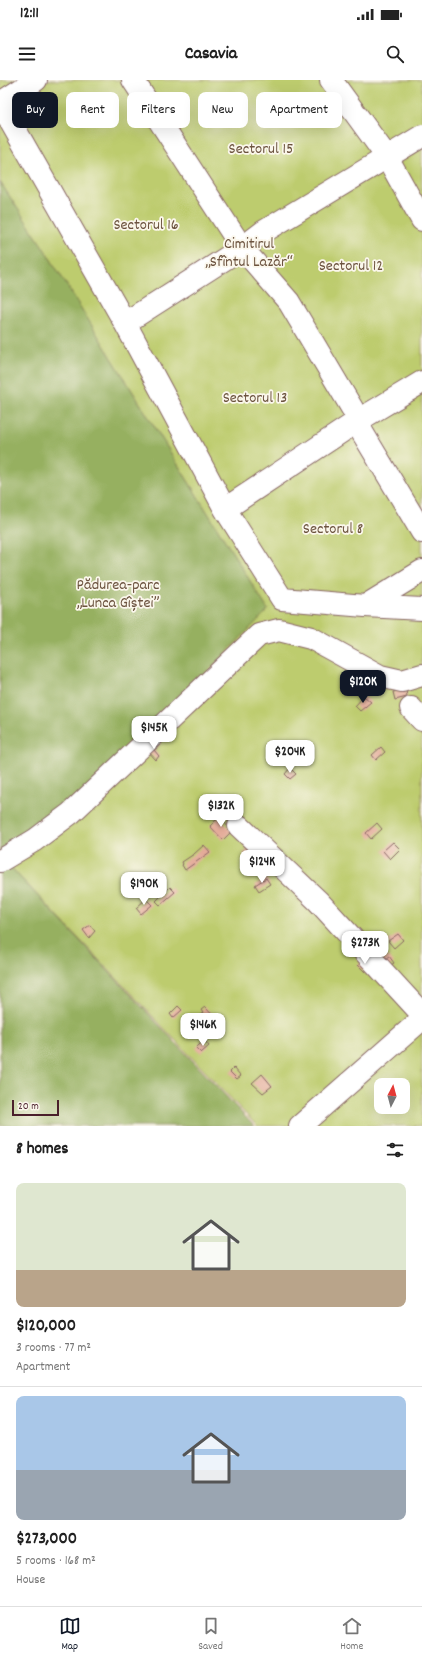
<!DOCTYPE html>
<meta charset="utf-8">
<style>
body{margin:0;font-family:Dekko,sans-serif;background:#f2f2f2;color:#222;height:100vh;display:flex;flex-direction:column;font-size:15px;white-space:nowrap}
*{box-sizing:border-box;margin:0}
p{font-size:13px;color:#767676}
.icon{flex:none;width:22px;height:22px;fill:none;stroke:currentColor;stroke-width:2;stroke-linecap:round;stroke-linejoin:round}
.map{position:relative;height:1046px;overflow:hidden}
.panel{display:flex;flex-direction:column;background:#fff;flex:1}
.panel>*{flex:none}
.guide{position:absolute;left:12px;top:12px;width:398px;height:36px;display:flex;gap:8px}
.needle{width:26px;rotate:6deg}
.buttons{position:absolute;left:374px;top:998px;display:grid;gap:8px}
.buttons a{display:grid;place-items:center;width:36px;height:36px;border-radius:8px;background:#fff;box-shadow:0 4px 16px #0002;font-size:20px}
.scale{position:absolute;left:12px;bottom:10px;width:47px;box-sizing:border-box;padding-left:4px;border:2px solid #4a1f2b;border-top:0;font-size:11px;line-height:14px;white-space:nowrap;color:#4a1f2b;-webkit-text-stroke:3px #fbf7ec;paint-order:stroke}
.price{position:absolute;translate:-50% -34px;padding:0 9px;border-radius:8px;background:#fff;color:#222;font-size:13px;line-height:26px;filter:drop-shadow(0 1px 2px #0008)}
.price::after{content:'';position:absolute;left:50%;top:24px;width:12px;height:9px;margin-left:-6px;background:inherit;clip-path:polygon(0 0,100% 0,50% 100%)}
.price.current{background:#111827;color:#fff}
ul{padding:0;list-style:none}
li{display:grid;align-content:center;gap:8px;height:212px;padding:0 16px}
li+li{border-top:1px solid #e0e0e0}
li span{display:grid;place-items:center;height:124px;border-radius:8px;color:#555}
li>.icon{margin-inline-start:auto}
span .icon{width:72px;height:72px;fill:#fffc;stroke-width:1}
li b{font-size:17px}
h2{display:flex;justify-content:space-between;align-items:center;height:48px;padding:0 16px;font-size:17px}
.chip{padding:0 14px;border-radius:8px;background:#fff;box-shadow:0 4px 16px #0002;font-size:14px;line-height:36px}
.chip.current{background:#111827;color:#fff}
.status{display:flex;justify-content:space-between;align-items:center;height:28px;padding:0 20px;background:#fff;direction:ltr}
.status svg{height:11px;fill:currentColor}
header{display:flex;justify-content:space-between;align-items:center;height:52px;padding:0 16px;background:#fff;font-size:18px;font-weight:700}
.tab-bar{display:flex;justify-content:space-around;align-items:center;height:56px;border-top:1px solid #e0e0e0;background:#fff;font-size:11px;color:#767676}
.tab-bar a{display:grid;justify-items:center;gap:2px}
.tab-bar .current{color:#111827}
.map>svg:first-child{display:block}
.green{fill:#bdcc6e;stroke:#84764c;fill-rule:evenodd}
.forest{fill:#96b061;stroke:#706846}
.building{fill:#e3aa98}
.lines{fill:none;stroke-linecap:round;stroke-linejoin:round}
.minor-casing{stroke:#866362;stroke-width:24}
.minor{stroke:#fff;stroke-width:22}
.labels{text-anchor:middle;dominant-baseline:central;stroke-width:3.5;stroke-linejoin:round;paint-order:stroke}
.park-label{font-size:16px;fill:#6c533f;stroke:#fbf7ec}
</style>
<div class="status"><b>12:11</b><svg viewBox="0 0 49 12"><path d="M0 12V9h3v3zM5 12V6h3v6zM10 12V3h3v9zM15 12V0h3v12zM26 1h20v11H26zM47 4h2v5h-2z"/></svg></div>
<header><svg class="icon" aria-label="menu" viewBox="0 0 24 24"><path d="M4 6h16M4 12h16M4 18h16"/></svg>Casavia<svg class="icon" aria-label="search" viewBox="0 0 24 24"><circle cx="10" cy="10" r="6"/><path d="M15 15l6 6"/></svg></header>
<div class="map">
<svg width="422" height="1046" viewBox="0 0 422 1046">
<rect width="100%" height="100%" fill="#fbf7ec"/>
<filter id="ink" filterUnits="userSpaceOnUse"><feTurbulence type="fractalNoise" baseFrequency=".025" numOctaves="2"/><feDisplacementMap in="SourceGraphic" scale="8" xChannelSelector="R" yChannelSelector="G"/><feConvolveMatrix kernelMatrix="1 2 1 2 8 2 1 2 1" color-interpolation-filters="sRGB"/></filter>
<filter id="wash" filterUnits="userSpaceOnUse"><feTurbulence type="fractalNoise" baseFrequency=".012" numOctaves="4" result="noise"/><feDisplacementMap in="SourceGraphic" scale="16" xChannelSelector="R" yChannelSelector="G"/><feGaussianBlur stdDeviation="0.9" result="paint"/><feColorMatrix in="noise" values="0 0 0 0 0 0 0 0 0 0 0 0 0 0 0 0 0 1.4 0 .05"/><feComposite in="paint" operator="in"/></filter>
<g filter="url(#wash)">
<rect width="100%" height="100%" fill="#f4e2c7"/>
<path class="green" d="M0,0h422v1046h-165l-256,-269 267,-247 -225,-363 -43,-65zM381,1005h22v22h-22z"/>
<path class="forest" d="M0,102l43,65 225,363 -196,198 -71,49 253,269h-254z"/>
<g id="blocks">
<path class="building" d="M406,609l1,8 -12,3 -2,-8z
M364,616l7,6 -11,9 -5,-5z
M158,660l3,3 -7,7 5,6 -3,4 -9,-10z
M381,667l4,5 -9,8 -4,-5z
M290,688l6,6 -6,5 -5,-5z
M219,737l13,14 -9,9 -13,-14z
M377,743l5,6 -11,10 -5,-6z
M393,762l7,7 -10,10 -7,-8z
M253,764l6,6 -10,10 -6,-6z
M204,765l6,7 -25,18 -3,-5 1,-1 -1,-2 12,-8z
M266,798l4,6 -11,7 -4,-6z
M170,807l5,5 -15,13 -4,-4z
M146,819l6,6 -11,9 -5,-6z
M90,845l5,6 -6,7 -6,-8z
M398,854l5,6 -9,8 -6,-7z
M389,876l5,7 -10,7 -5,-7z
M366,878l6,7 -7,7 -7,-7z
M178,926l4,4 -9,8 -3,-4z
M205,927l13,14 -4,3 -1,-2 -11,9 -9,-11 10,-7 -2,-3z
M204,960l5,6 -8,7 -5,-5z
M234,988l7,8 -4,3 -7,-7z
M262,994l10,12 -9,7 -11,-10z"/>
</g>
</g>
<g filter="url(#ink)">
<use href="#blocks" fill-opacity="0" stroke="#866362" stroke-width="1"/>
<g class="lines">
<g class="minor-casing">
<path id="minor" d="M133,0l109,168 47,54 70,118 3,12 60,100
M331,0l56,77 35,63
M0,23l125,220 100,186 57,90 83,7 57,3
M0,23l36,-23
M125,243l117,-75 21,-16 159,-96
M225,429l134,-89 63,-38
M365,526l57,-35
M411,628l11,12
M239,746l79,75 104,113
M0,781l35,-21 36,-27 188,-178 20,-5 32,8 69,38 22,5 20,-6
M300,1046l122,-107"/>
</g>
<use href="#minor" class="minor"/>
</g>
</g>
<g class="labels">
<g class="park-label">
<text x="261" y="69">Sectorul 15</text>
<text x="146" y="145">Sectorul 16</text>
<text x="249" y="164">Cimitirul<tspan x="249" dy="18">„Sfîntul Lazăr“</tspan></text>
<text x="351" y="186">Sectorul 12</text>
<text x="255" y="318">Sectorul 13</text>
<text x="333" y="449">Sectorul 8</text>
<text x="118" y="505">Pădurea-parc<tspan x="118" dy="18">„Lunca Gîștei”</tspan></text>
</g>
</g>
</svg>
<div class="buttons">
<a><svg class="needle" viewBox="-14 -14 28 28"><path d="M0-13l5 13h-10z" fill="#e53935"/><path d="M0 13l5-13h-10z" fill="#767676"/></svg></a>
</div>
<div class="scale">20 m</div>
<b class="price current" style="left:363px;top:624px">$120K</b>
<b class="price" style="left:154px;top:670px">$145K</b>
<b class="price" style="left:290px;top:694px">$204K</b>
<b class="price" style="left:221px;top:748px">$132K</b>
<b class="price" style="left:262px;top:804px">$124K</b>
<b class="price" style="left:144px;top:826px">$190K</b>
<b class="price" style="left:365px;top:885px">$273K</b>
<b class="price" style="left:203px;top:967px">$146K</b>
<div class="guide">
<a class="chip current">Buy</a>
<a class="chip">Rent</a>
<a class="chip">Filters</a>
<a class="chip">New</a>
<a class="chip">Apartment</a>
</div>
</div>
<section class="panel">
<h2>8 homes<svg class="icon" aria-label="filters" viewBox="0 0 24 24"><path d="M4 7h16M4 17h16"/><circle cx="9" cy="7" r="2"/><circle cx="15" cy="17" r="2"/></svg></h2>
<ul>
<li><span style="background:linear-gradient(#dfe7d0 70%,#b9a48a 0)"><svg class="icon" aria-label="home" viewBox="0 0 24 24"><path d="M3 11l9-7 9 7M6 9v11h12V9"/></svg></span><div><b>$120,000</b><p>3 rooms · 77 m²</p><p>Apartment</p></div></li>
<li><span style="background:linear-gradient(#a9c7e8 60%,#9aa5b1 0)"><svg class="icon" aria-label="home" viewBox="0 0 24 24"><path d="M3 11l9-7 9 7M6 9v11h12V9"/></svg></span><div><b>$273,000</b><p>5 rooms · 168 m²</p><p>House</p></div></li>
</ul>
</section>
<nav class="tab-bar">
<a class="current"><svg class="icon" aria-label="map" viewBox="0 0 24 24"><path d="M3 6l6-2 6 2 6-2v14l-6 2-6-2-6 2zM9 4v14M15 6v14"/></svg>Map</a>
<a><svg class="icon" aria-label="saved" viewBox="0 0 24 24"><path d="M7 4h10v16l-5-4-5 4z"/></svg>Saved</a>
<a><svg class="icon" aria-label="home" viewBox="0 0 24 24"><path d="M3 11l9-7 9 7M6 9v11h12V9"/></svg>Home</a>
</nav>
